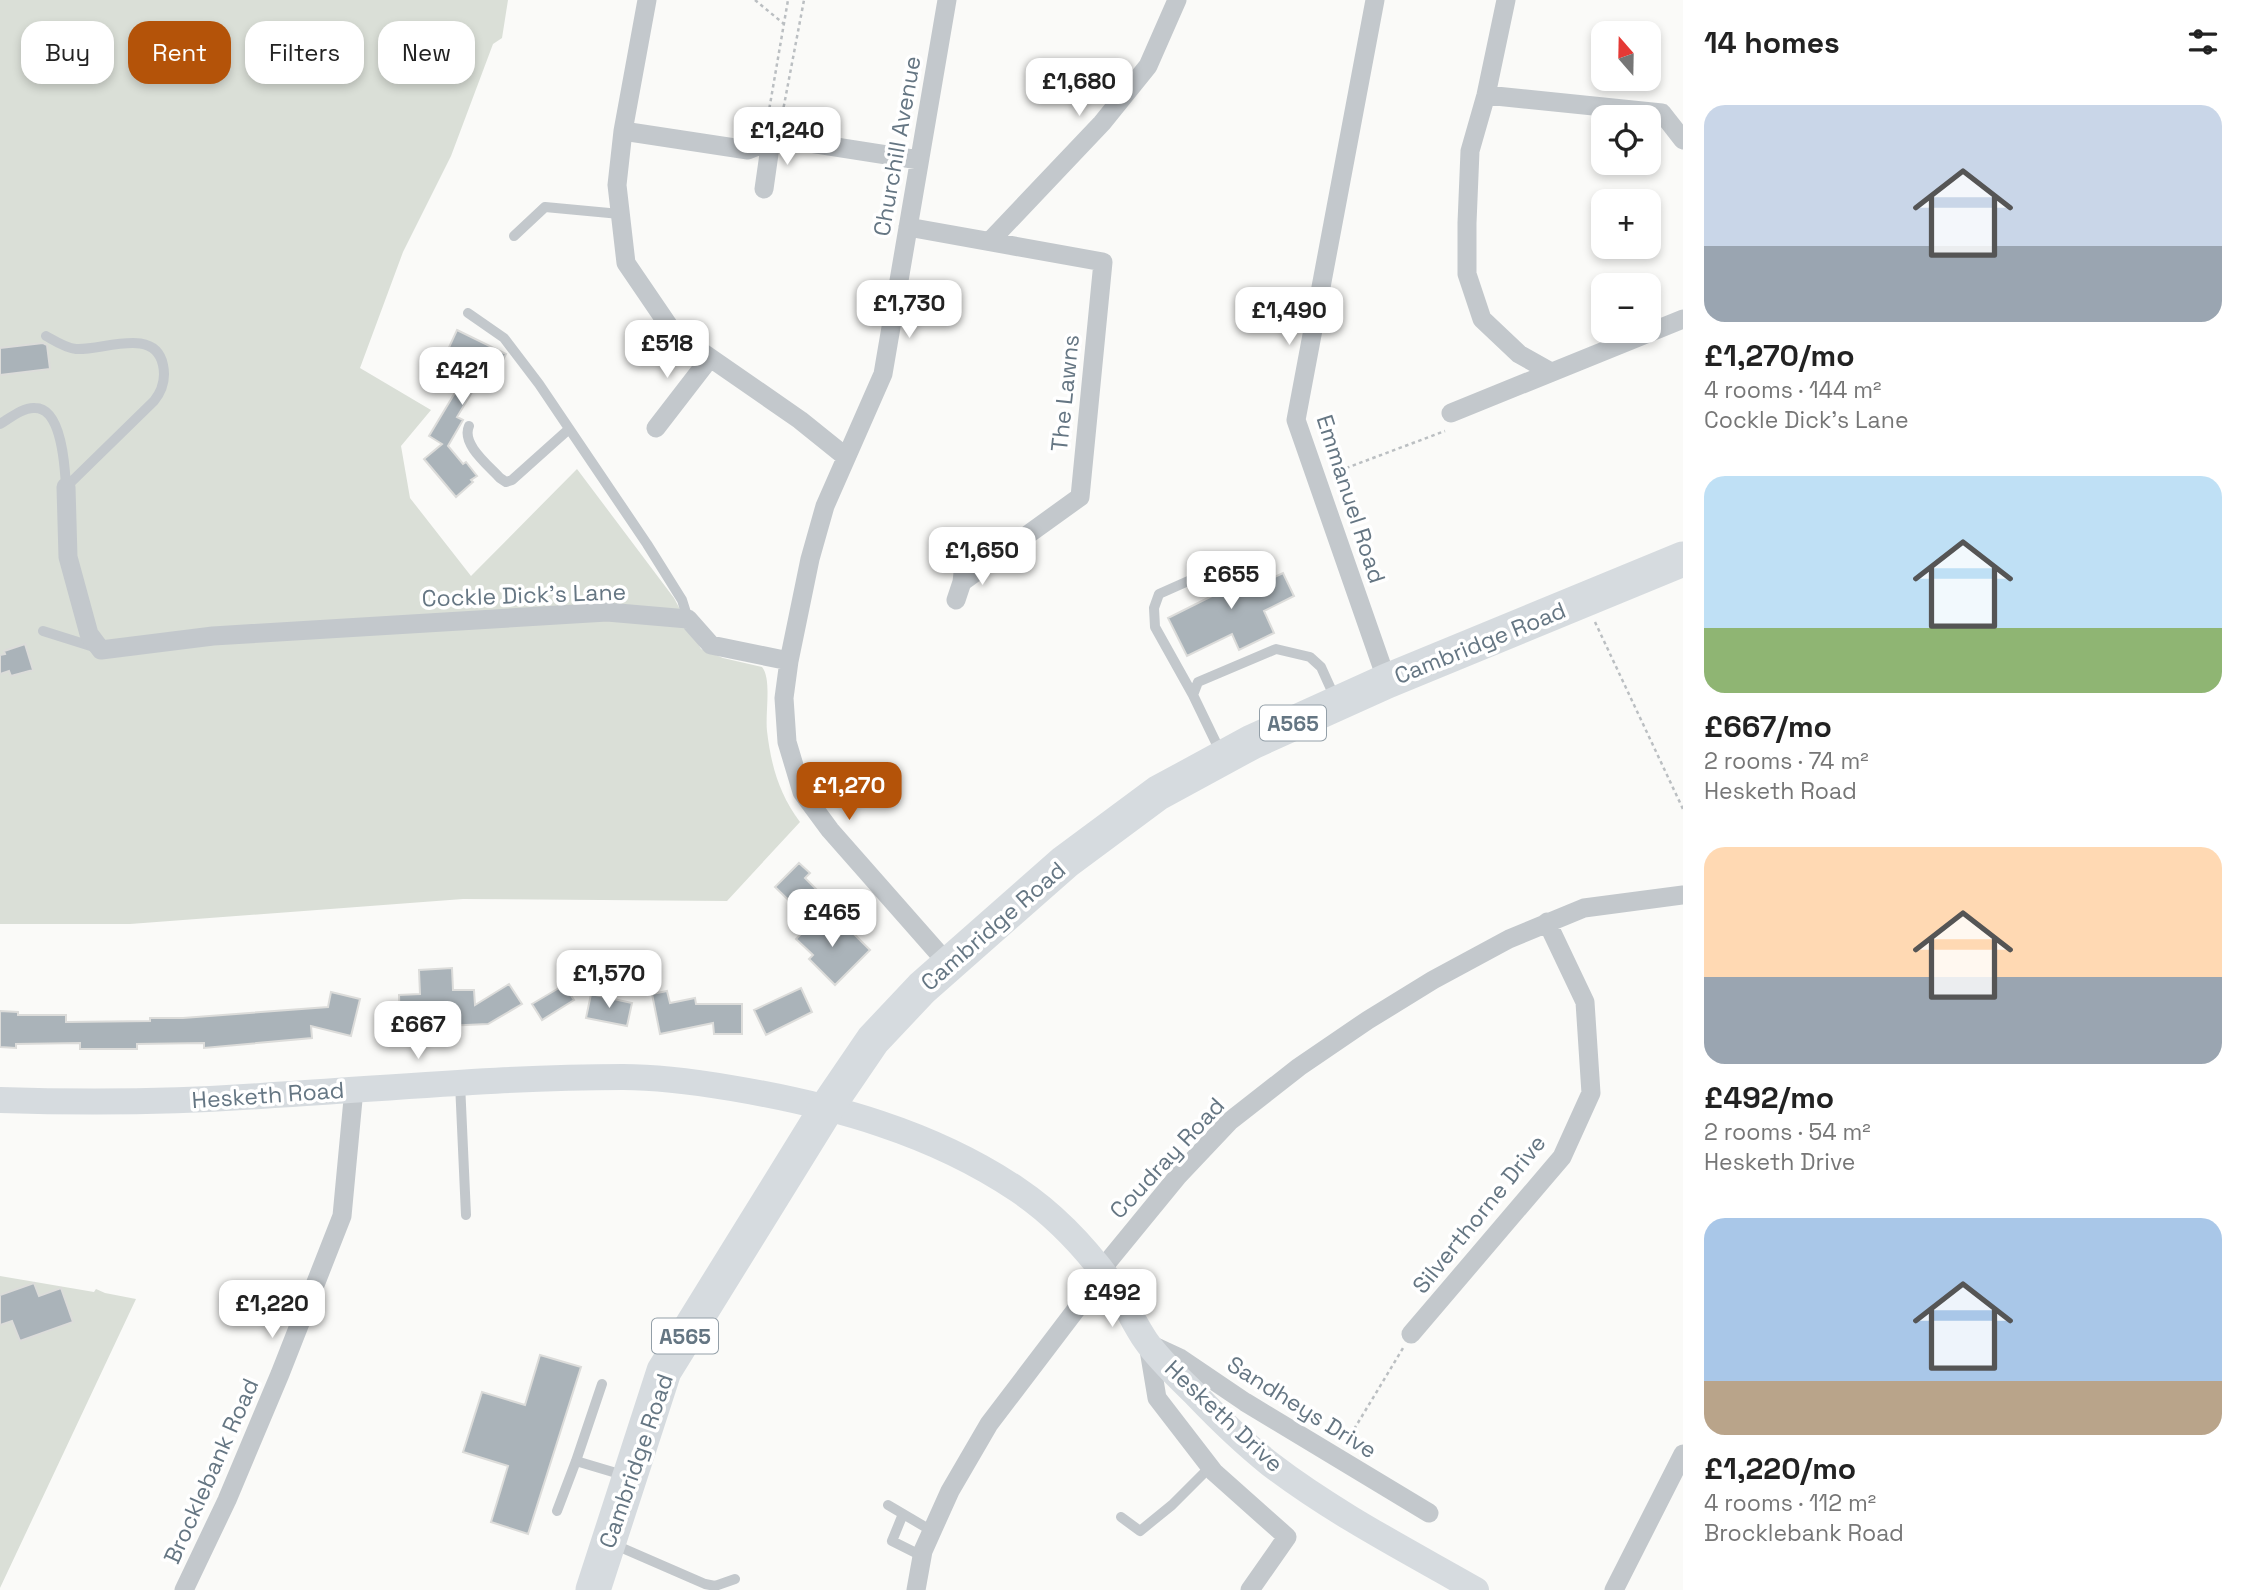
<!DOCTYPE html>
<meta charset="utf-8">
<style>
body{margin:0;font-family:"Space Grotesk",sans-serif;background:#f2f2f2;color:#222;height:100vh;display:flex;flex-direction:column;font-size:26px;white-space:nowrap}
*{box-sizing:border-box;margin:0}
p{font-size:23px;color:#767676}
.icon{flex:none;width:38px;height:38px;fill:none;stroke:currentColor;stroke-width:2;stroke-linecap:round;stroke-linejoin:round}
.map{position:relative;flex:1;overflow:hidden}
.details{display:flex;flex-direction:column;background:#fff;width:560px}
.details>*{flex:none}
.top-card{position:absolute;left:21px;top:21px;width:665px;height:63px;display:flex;gap:14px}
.needle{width:46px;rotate:340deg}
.buttons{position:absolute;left:1591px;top:21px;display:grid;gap:14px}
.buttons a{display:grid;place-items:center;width:70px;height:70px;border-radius:14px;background:#fff;box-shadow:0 4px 10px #0003;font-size:35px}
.price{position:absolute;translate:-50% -60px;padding:0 16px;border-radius:14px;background:#fff;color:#222;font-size:23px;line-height:46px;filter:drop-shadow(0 2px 4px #0008)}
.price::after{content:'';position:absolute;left:50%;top:42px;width:21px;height:16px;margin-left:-10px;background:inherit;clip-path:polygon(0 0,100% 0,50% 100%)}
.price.current{background:#b45309;color:#fff}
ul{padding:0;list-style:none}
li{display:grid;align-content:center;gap:14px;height:371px;padding:0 21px}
li span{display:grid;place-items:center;height:217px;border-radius:21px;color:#555}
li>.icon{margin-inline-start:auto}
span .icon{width:126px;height:126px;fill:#fffc;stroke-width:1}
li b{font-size:30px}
h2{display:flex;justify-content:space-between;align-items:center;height:84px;padding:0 21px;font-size:30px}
.chip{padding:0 24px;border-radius:21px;background:#fff;box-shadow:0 4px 10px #0003;font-size:24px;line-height:63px}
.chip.current{background:#b45309;color:#fff}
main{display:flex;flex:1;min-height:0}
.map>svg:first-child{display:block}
.green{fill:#dadfd7}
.building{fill:#aab3b9;stroke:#dcdcda;stroke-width:2}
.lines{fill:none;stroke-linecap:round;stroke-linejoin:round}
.path{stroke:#bbbfc2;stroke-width:2.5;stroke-dasharray:3.5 3.5;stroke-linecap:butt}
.lane{stroke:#c3c8cc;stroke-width:10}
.street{stroke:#c3c8cc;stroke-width:19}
.secondary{stroke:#d6dbdf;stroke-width:26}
.highway{stroke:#d6dbdf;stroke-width:35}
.labels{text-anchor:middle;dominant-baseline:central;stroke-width:7;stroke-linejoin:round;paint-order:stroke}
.shield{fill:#fff;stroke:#939fa8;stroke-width:2}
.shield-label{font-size:21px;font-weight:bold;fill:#657683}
.street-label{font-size:23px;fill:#657683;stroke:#fff}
</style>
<main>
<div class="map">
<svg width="1683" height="1590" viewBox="0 0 1683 1590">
<rect width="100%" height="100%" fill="#fafaf8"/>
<path class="green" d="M0,0h508l-6,38 -9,6 -42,112 -48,96 -43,116 71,42 -30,36 9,52 61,78 106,-107 97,129 27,51 22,9 39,9c10,12 3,46 5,64 4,34 12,63 33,91l-73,79 -264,-2 -333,25h-130z
M0,1276l94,16 2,-3 9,4 31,6 -136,289z"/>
<path class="building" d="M457,330l49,24 -18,36 -11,-6 -20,33 6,3 -15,26 15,18 3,-2 11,14 -6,4 2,2 -17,15 -32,-38 18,-15 -13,-8 39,-65 -19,-8 1,-4 -5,-3z
M43,343l4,2 3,24 -50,6v-27z
M1243,561l12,25 28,-13 11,23 -30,15 10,22 -35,17 -7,-16 -45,22 -19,-38 48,-24 -8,-17z
M25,644l8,26 -22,6 -2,-5 -9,3v-19l5,-1 -1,-3z
M799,863l11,10 -5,5 24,24 -19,19 -35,-34z
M818,916l21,20 8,-9 23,23 -35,35 -26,-26 4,-4 -17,-16z
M452,968l1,22h21l1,15 34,-21 13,20 -34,20 -88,4 -1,-33 21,-1 -1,-24z
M564,985l10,15 -32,20 -10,-16z
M801,988l11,24 -46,23 -12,-25z
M667,991l3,12 25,-5 1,6h46v30h-28l-1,-11 -53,11 -8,-40z
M331,992l29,7 -9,37 -40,-10 1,12 -108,10v-5l-67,1v5h-57v-6l-64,1v4l-16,-1v-36l18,1v3h48v7l84,-1v-3h33l145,-11z
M591,994l41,9 -5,23 -41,-8z
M34,1283l5,13 22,-8 12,34 -53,19 -8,-20 -12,4v-30z
M540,1355l41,12 -53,167 -37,-12 17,-56 -45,-14 19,-60 43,13z"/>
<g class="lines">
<path class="path" d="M755,0l29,24
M781,121l23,-121
M767,122l21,-122
M1333,473l112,-42
M1595,622l88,187
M1347,1441l56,-93"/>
<path class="lane" d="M514,236l31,-29 75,7
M468,313l36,25 35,46 108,160 35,56 6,19
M46,336c9,5 19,12 30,13 26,2 79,-23 87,16 3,14 -1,26 -9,36l-88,86
M0,424c10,-6 23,-17 35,-16 27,0 30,60 31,79
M469,426c-8,18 19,39 31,52l6,4 6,-2 57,-51
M43,631l54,17
M1193,695l-38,-68 -1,-19 5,-14 36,-16
M1220,751l-27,-56 5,-13 78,-33 34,8 11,10 14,31
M460,1083l6,132
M576,1461l47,14
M888,1505l44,26
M557,1511l19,-50 26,-77
M903,1514l-11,27 30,15
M1121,1517l19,14 32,-26 38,-38
M613,1544l92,40 10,2 20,-7"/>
<path class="street" d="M647,0l-24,131 -6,54 9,78 47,69 127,88 46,37
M947,0l-64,374 -58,132 -15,53 -21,102 -5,37 3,44 15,50 28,38 118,134
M1375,0l-79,420 91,261
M1506,0l-20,95 -16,56 -3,72v51l15,45 37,35 32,18
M1486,95l176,18 21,27
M623,131l125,19 30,-12 141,22
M764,189l7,-49
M908,227l195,35 -23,235 -118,85
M990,241l112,-118 46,-57 29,-66
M1451,413l232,-94
M656,428l54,-70
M66,487l2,70 21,77 12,16 112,-14 394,-24 81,7 23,26 78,16
M956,600l6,-18 2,-18
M1411,1334l151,-177 29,-64 -6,-91 -38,-80
M1148,1344l9,54 57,74 73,65 -37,53
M1152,1345l28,13 65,44 184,111
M184,1590l43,-90 53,-126 62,-158 12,-127
M916,1590l7,-39 27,-60 39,-67 92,-121 20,-33 77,-94 52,-55 69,-54 69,-47 65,-40 76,-41 75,-31 99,-13
M1614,1590l69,-136"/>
<path class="secondary" d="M0,1100c92,3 183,2 274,-5 117,-7 233,-18 349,-18 37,0 72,5 108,11 101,17 201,44 287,102 40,27 71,61 99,101 10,16 18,34 29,50 14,20 34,38 51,55 22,23 48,48 73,68 64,49 136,86 206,126"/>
<path class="highway" d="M593,1590l71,-219 164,-265 45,-66 49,-52 143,-126 93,-69 94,-51 135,-61 296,-122"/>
</g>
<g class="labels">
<g class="shield">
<rect x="1260" y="705.5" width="66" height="35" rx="5"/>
<rect x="652" y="1318.5" width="66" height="35" rx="5"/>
</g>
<g class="shield-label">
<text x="1293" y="723">A565</text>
<text x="685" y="1336">A565</text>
</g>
<g class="street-label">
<text transform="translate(897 146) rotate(-80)">Churchill Avenue</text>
<text transform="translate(1065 393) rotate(-84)">The Lawns</text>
<text transform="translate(1351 499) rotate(72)">Emmanuel Road</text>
<text transform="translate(524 595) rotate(-2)">Cockle Dick's Lane</text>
<text transform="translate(1480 643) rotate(-22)">Cambridge Road</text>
<text transform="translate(993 926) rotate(-41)">Cambridge Road</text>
<text transform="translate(268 1095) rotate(-4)">Hesketh Road</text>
<text transform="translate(1167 1158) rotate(-47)">Coudray Road</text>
<text transform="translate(1479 1214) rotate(-51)">Silverthorne Drive</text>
<text transform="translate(1302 1407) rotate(32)">Sandheys Drive</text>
<text transform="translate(1224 1416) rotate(43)">Hesketh Drive</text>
<text transform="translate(636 1461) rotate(-71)">Cambridge Road</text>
<text transform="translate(211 1471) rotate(-66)">Brocklebank Road</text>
</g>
</g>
</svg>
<div class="buttons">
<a><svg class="needle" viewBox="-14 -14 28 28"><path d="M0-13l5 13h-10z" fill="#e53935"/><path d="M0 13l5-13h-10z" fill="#767676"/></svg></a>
<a><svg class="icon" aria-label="locate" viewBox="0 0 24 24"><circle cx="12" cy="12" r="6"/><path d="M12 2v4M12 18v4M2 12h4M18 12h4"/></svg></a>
<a>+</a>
<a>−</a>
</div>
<b class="price" style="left:1079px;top:118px">£1,680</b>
<b class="price" style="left:787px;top:167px">£1,240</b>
<b class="price" style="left:909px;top:340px">£1,730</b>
<b class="price" style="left:1289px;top:347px">£1,490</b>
<b class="price" style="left:667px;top:380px">£518</b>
<b class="price" style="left:462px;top:407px">£421</b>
<b class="price" style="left:982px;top:587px">£1,650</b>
<b class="price" style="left:1231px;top:611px">£655</b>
<b class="price current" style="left:849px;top:822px">£1,270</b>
<b class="price" style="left:832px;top:949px">£465</b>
<b class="price" style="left:609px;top:1010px">£1,570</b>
<b class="price" style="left:418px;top:1061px">£667</b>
<b class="price" style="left:1112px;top:1329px">£492</b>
<b class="price" style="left:272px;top:1340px">£1,220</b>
<div class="top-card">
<a class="chip">Buy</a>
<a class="chip current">Rent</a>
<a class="chip">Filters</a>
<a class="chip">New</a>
</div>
</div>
<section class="details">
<h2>14 homes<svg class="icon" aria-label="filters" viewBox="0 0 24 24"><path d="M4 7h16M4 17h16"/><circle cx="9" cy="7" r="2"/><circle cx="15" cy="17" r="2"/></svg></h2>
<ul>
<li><span style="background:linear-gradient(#c9d6e8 65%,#9aa5b1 0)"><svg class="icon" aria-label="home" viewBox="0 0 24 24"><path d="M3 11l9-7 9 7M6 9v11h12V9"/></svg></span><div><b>£1,270/mo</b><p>4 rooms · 144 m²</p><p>Cockle Dick's Lane</p></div></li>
<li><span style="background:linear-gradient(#bfe0f5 70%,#8fb573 0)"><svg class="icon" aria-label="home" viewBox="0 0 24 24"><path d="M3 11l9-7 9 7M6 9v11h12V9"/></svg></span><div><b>£667/mo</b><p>2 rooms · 74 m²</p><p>Hesketh Road</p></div></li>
<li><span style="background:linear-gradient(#ffd9b3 60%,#9aa5b1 0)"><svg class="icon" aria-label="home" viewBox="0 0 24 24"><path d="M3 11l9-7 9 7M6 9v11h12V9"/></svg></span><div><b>£492/mo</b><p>2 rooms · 54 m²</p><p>Hesketh Drive</p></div></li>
<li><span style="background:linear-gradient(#a9c7e8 75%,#b9a48a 0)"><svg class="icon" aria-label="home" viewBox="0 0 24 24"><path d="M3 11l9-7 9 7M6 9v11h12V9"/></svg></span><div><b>£1,220/mo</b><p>4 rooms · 112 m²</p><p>Brocklebank Road</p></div></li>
</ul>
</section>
</main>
